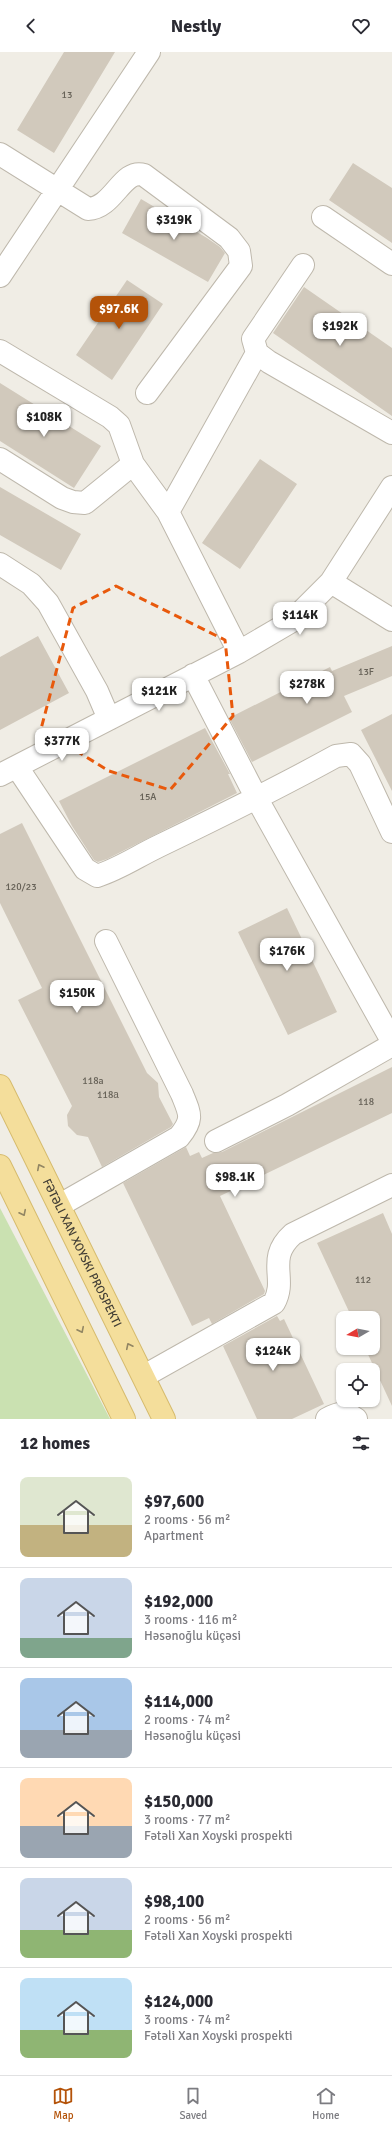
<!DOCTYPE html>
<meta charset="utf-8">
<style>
body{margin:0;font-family:Signika,sans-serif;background:#f2f2f3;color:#2b2b33;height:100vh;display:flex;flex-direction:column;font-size:15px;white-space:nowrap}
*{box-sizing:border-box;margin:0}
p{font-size:13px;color:#7c7c81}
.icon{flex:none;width:22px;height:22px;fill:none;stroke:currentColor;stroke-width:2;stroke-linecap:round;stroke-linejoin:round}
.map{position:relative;height:1367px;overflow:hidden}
.details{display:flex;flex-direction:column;background:#fff;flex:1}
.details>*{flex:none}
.needle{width:26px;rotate:260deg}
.buttons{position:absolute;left:336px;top:1259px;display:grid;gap:8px}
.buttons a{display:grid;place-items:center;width:44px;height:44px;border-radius:8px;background:#fff;box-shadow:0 1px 3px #0004;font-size:20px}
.price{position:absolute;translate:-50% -34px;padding:0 9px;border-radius:8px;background:#fff;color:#222;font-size:13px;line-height:26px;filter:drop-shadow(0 1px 2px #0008)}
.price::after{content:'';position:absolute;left:50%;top:24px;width:12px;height:9px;margin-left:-6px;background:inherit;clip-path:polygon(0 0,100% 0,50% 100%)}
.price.active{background:#b45309;color:#fff}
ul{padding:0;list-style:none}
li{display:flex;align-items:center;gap:12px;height:100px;padding:0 20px}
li+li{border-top:1px solid #e1e1e2}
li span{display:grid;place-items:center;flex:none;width:112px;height:80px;border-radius:8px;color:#555}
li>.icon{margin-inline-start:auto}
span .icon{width:48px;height:48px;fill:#fffc;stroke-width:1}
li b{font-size:17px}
h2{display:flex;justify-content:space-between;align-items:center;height:48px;padding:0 20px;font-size:17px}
header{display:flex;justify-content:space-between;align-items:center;height:52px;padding:0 20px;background:#fff;font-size:18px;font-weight:800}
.tab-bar{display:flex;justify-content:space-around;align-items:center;height:56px;border-top:1px solid #e1e1e2;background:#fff;font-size:11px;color:#7c7c81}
.tab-bar a{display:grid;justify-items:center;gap:2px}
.tab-bar .active{color:#b45309}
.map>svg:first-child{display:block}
.green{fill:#cae1b1}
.building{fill:#d1c9bc}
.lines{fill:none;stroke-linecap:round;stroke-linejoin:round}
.minor-casing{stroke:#beb8ac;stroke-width:24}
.major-casing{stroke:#d6bb6d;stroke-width:24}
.minor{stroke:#fff;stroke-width:22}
.major{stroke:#f4de9b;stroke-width:22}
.oneway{stroke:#928663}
.marked{fill:none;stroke:#e8590c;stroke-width:3;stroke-dasharray:8 5;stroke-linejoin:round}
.labels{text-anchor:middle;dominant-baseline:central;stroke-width:4;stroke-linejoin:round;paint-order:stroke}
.number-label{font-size:10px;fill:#666157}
.street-label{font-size:12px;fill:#423e35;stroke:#fff}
</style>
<header><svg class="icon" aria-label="back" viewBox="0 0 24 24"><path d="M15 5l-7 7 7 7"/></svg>Nestly<svg class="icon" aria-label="heart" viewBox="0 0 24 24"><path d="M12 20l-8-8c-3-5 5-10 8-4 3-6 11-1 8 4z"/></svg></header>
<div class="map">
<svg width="392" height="1367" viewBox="0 0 392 1367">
<rect width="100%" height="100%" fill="#f0ede5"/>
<path class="green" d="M0,1156l110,211h-110z"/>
<path class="building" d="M64,0h51l-61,101 -37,-23z
M353,111l39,25v55l-63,-43z
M141,147l66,39 13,9 5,6 -17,29 -86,-49z
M127,228l36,24 -51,76 -36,-25z
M304,235l88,61v68l-119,-83z
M0,331l101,63 -27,42 -74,-47z
M260,407l37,25 -57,85 -38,-26z
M0,435l81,47 -20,36 -61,-35z
M38,584l31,57 -69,37v-73z
M392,594v30l-48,20 8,16 -100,50 -23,-44 101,-51 2,4z
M392,662v77l-31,-61z
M205,676l25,46h-2l9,19 -130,66 -9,3 -4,-2 -22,-34 -13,-25z
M22,771l125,250 11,10 1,14 14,27 -2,3 -69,40 -14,-30 -11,-2 -9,-9 -1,-11 5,-9 -54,-106 24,-12 -42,-85v-69z
M287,856l50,104 -49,23 -50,-103z
M392,1015v46l-172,83 45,95 -1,3 -52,30 -3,-6 -17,8 -69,-143 63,-36 4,9 9,-4 3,6 11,-5 9,-1z
M383,1161l9,21v172l-27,-58h8v-30h-21l-35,-75z
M277,1264l3,5 4,-2 40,85 -32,15h-35l-34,-73z"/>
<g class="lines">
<g class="minor-casing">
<path id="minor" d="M0,102l88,55c26,-1 34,-41 56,-34l85,63 10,13 2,15 -94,127
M323,165l69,47
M303,213l-50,74 4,14 12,9 123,71
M0,224l149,-224
M0,299l110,66 9,8 14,39 35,48 71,140
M0,407l62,39 11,4 12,1 48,-39
M168,460l89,-159
M0,512l31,20 17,19 49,88 12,28
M331,530l61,38
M193,623l64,124 135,242
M17,715l68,102 12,7c22,-7 41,-20 62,-30 60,-29 119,-58 177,-90l15,-2 9,10 32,68
M0,723l239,-123 53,-31 39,-39 61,-95
M216,1089l71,-36 105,-60
M60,1153l119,-68c15,-18 11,-23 3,-43l-76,-153
M144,1324l130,-73c14,-25 -9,-44 19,-69l99,-49
M327,1367c11,-6 18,-8 29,0"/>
</g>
<g class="major-casing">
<g id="major">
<path id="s1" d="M0,1034l164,333"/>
<path d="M0,1114l124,253"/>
</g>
</g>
<use href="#minor" class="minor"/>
<use href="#major" class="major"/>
</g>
<defs><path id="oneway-chevron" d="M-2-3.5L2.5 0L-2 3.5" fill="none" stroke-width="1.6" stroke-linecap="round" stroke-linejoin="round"/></defs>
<g class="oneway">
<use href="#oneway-chevron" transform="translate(40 1115) rotate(-117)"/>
<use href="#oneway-chevron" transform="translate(23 1161) rotate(64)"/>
<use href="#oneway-chevron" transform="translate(81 1278) rotate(64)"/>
<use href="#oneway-chevron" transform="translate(129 1294) rotate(-116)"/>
</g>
<path class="marked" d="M116,534l109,54 8,76 -63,74 -61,-19 -68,-42 32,-121z"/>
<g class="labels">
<g class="number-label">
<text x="67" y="43">13</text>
<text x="366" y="620">13F</text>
<text x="148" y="745">15A</text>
<text x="21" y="835">120/23</text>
<text x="93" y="1029">118a</text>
<text x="108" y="1043">118а</text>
<text x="366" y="1050">118</text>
<text x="363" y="1228">112</text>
</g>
<g class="street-label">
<text stroke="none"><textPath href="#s1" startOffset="186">FƏTƏLI XAN XOYSKI PROSPEKTI</textPath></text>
</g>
</g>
</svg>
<div class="buttons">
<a><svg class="needle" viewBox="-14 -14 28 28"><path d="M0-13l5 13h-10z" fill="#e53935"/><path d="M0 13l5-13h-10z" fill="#7c7c81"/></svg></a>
<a><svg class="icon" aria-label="locate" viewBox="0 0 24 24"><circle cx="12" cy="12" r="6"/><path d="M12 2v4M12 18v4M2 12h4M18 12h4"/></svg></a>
</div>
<b class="price" style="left:174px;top:189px">$319K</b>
<b class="price active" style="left:119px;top:278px">$97.6K</b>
<b class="price" style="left:340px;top:295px">$192K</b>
<b class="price" style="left:44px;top:386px">$108K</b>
<b class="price" style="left:300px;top:584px">$114K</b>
<b class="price" style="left:307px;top:653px">$278K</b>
<b class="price" style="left:159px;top:660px">$121K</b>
<b class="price" style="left:62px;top:710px">$377K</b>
<b class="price" style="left:287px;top:920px">$176K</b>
<b class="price" style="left:77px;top:962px">$150K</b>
<b class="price" style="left:235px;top:1146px">$98.1K</b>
<b class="price" style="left:273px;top:1320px">$124K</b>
</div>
<section class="details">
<h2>12 homes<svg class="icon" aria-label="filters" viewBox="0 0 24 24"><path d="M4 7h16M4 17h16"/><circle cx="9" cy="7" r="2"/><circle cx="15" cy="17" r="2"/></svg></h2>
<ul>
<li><span style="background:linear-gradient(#dfe7d0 60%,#c2b280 0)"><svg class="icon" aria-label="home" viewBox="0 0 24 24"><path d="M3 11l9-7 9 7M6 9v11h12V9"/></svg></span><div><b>$97,600</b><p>2 rooms · 56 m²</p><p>Apartment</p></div></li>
<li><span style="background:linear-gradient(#c9d6e8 75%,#7fa58c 0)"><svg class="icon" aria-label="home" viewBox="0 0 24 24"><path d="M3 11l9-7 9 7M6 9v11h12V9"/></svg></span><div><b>$192,000</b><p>3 rooms · 116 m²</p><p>Həsənoğlu küçəsi</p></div></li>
<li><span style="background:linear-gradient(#a9c7e8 65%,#9aa5b1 0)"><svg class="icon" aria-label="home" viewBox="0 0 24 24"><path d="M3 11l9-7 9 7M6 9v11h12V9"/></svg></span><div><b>$114,000</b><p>2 rooms · 74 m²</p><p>Həsənoğlu küçəsi</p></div></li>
<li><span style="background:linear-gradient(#ffd9b3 60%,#9aa5b1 0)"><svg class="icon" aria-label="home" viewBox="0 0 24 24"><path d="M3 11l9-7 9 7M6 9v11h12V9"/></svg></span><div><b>$150,000</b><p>3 rooms · 77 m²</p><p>Fətəli Xan Xoyski prospekti</p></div></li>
<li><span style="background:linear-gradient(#c9d6e8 65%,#8fb573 0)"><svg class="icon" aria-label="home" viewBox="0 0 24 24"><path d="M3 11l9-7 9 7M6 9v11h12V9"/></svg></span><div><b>$98,100</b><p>2 rooms · 56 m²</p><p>Fətəli Xan Xoyski prospekti</p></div></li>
<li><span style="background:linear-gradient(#bfe0f5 65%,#8fb573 0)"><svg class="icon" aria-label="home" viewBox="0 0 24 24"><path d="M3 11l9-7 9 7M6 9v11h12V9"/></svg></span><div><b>$124,000</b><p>3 rooms · 74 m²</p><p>Fətəli Xan Xoyski prospekti</p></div></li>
</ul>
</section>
<nav class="tab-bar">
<a class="active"><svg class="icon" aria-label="map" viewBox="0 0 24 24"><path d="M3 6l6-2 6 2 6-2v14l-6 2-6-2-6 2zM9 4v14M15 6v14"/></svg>Map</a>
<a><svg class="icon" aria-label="saved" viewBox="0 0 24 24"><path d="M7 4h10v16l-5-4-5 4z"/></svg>Saved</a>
<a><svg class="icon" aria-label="home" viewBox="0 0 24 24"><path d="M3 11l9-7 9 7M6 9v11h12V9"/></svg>Home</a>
</nav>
